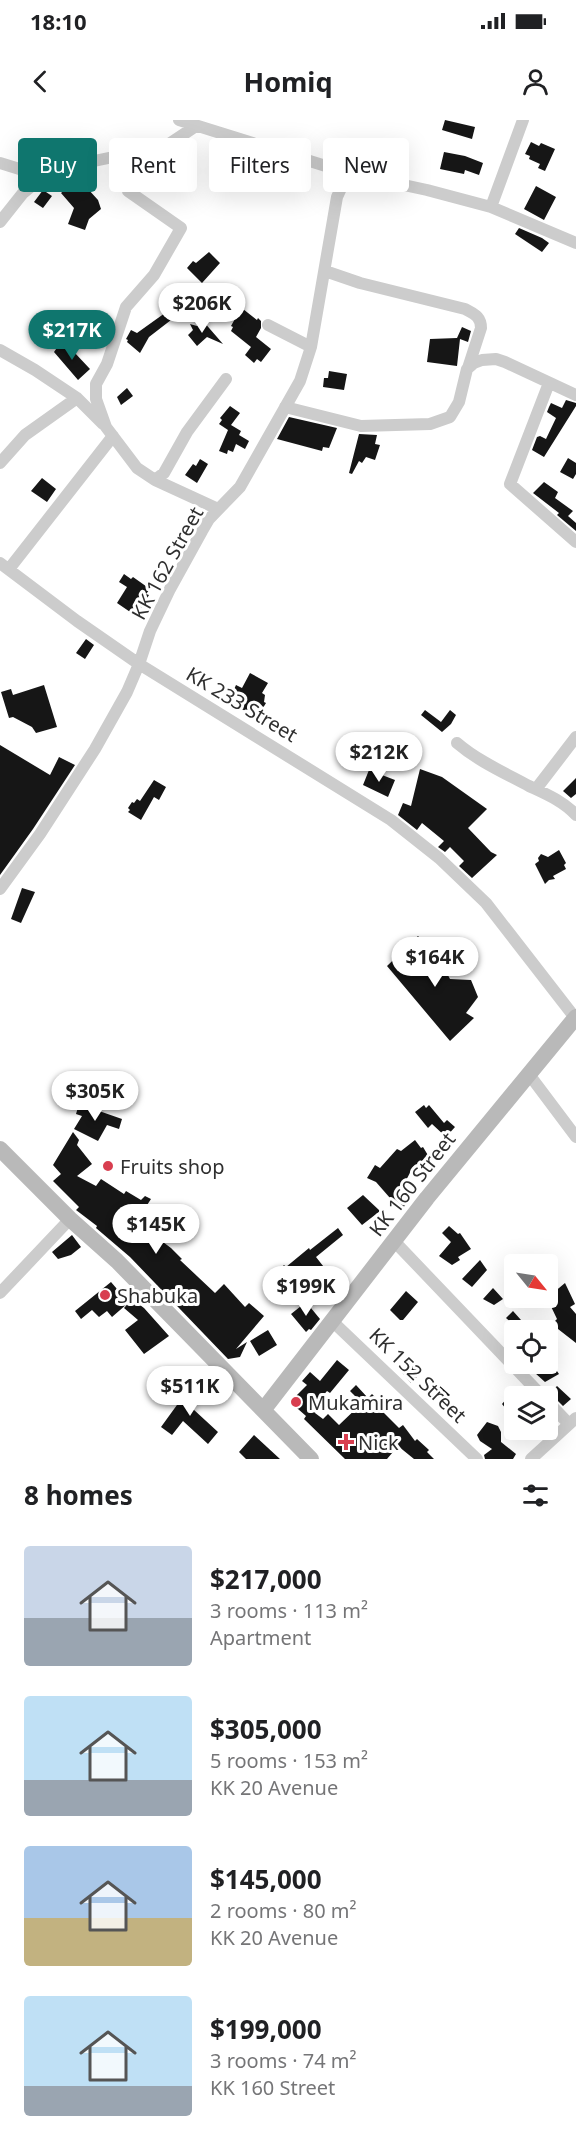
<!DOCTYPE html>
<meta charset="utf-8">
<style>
body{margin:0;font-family:"Noto Sans",sans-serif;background:#f6f6f6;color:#202124;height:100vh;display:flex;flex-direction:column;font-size:22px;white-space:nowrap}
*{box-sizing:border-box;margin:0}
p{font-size:20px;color:#757577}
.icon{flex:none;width:33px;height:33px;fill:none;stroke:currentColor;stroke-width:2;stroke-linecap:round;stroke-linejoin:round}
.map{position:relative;height:1339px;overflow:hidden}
.sheet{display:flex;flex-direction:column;background:#fff;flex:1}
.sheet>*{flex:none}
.banner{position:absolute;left:18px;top:18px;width:540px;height:54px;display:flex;gap:12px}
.needle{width:39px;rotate:120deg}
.tools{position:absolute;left:504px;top:1134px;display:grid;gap:12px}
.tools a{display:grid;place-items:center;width:54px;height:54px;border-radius:6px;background:#fff;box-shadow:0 6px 24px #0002;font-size:30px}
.price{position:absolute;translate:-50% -51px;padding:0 14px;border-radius:21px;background:#fff;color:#222;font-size:20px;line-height:39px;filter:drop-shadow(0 2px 3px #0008)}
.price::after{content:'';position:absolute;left:50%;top:36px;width:18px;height:14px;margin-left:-9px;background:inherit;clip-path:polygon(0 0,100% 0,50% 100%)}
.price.active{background:#0f766e;color:#fff}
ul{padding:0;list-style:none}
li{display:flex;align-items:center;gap:18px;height:150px;padding:0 24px}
li span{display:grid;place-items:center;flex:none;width:168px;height:120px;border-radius:6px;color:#555}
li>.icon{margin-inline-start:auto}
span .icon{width:72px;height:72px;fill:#fffc;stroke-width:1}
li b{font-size:26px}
h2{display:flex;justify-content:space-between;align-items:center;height:72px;padding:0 24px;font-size:26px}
.tag{padding:0 21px;border-radius:6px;background:#fff;box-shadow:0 6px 24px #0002;font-size:21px;line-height:54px}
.tag.active{background:#0f766e;color:#fff}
.status{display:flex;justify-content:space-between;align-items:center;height:42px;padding:0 30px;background:#fff;direction:ltr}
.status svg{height:16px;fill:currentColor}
header{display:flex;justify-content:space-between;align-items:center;height:78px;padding:0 24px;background:#fff;font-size:27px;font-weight:700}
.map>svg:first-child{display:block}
.building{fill:#161616}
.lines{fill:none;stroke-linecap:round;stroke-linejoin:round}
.street{stroke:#ccc;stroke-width:12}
.secondary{stroke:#b9b9b9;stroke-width:16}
.poi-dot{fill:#d83e4f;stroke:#fff;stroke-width:2}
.labels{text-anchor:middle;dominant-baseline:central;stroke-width:6;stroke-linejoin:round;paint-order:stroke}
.street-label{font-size:20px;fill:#2f2f2f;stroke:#fff}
.poi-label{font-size:20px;fill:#2f2f2f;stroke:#fff;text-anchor:start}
</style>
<div class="status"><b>18:10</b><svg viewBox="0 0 49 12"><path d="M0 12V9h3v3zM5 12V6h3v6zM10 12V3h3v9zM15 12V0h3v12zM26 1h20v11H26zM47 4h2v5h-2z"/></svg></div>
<header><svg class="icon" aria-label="back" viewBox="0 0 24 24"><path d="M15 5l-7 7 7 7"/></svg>Homiq<svg class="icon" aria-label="person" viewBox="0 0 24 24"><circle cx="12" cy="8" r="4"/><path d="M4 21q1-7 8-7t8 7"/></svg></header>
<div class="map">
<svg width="576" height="1339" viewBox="0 0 576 1339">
<rect width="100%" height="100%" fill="#fff"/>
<path class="building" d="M445,0l30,7 -3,12 -30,-9z
M531,22l8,4 2,-3 14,6 -10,22 -7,-3 2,-4 -11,-5 1,-3 -5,-2z
M444,32l21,4 18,7 -4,12 -14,-5 -1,4 -24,-5z
M78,58l20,22 3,9 -12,10 -4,11 -17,-6 6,-16 -13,-15z
M536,66l20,11 -12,23 -20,-11z
M43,70l9,6 -9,12 -9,-6z
M519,108l23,10 7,5 -7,9 -27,-18z
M209,132l11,11 -18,20 -15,-15 6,-7 3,2z
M243,189l14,11 1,-2 3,3v7l-5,9 15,12 -10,13 -4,-3 -3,4 -9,-8 6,-8 -20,-16 2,-4 -2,-1 5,-9z
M165,193l6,7 -22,17 -9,16 -13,-11 1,-2 -2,-1 5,-9 6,3z
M203,201l20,23 -16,-7 -10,9 -9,-11 5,-5 -3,-6 7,2z
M462,207l9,4 -3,11 -8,-3 -3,27 -30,-4 3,-23 27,-1z
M61,222l13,10 16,17 -12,11 -24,-28z
M329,251l18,3 -3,16 -21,-3 1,-9h4z
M127,268l6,8 -12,9 -4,-8z
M566,280l10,3v3l-32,51 -12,-7 5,-13 3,-1 6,3 10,-21 -9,-6 2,-5 2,-4 11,5z
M230,286l10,7 -9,12 10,6 -2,4 10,6 -4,8 -9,-5 -3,8 -5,-2 -1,4 -8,-3 9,-21 -9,-6 3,-4 -2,-2z
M289,297l48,11 -8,20 -6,-1 -1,4 -45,-12z
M359,314l18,1 -2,9 5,1 -5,15 -9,-3 -4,6 -3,-2 -7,13 -3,-1z
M568,338l8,5v11l-3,5 -13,-7z
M200,339l8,5 -11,19 -12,-8 8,-11 3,2z
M42,358l14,11 -9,13 -16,-11z
M544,362l14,10 -3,6 18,13 -5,5 8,7v8l-19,-16 2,-2 -26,-20z
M124,454l7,5 2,-2 17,12 -4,5 3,1 -13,21 -19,-13 10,-16 -8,-5z
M86,519l8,6 -9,14 -9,-6z
M250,553l18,10 -6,10 3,2 -1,7 2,1 -8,13 -24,-10 1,-3 -4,-2 3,-6 -2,-1 4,-9 6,3z
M44,565l13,42 -21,6 -4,-6 -19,-10 -4,1 -8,-26 10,-3 2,6z
M425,590l16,12 9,-12 6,5 -5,9 -9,8 -21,-17z
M0,625l50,30 9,-18 16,8 -42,64 -33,46z
M420,649l22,8 45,32 -19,19 23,24 6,3 -25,23 -13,-12 5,-5 -14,-14 -5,5 -7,-5 6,-6 -22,-18 -5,7 -19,-15 5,-12 8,3z
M369,650l26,10 -7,17 -25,-12z
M576,658v16l-5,4 -8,-7z
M154,660l12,7 -7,13 -5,-3 -13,23 -13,-8 2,-2 -2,-2 4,-6 2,1 3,-4 3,2z
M559,730l7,13 -2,2 2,4 -13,7 2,3 -6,1 -4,4 -10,-20 4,-3 -1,-3 3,-4 7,3z
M22,768l13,4 -14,31 -10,-4z
M418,816l23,26 9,17 21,1 7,17 -12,16 8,5 -24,23 -63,-75z
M79,984l43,15 -3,10 -12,-4 -9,16 -24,-12 8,-13 -6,-2z
M424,985l2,3 3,-3 15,18 3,-3 8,7 -9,10 -14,-13 -4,4 -13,-16z
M73,1012l6,8 -2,5 15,19 -15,12 19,10 5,-7 23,15 2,-3 15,9 4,-4 6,3 -15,23 35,26 11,11 -2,1 35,33 9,-9 21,23 4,-4 15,13 -28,33 11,-7 -7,15 -12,2 -98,-102 -34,-29 1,-2 -21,-16 3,-3 -26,-26 8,-7 -8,-9z
M415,1020l6,8 2,-1 6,10 -16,10 -11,21 10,8 -9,12 -13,-10 -14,-16 -9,-4 8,-13 5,3 17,-19 4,2z
M363,1075l17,16 -18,14 -15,-17z
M449,1106l9,8 2,-1 11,16 -13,8 2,3 -8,5 -13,-9 12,-14 -9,-9z
M338,1108l5,7 -27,22 22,28 -18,15 -22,-28 -16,24 -7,-5 7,-11 -8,-5 10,-10 2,2 23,-19 1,2z
M72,1115l9,12 -10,8 -13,4 -6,-7z
M480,1140l7,10 -15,17 -10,-8z
M111,1162l6,7 -2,2 12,13 -15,13 -5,-6 -8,6 -7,-7 -11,9 -6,-8z
M565,1163l10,21 -5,3 6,7v29l-18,-14 -3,-8 2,-2 -10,-21z
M493,1168l10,11 -9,6 -11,-6z
M406,1171l12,11 -15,18h-3l-10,-10z
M132,1179l12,9 25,28 -25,18 -19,-24 13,-10 -14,-12z
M306,1182l14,17 -9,11 -2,-1 -3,3 -15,-18z
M513,1191l8,9 -6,6 -9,-8z
M268,1210l9,15 -18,11 -9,-15z
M411,1239l12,12 -12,12 -12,-14z
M337,1240l12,10 -19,23 -3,-2 -11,13 4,3 -5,6 8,6 5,-5 11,11 23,-22 -12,-12 6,-6 12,13 4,-4 15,15 -4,3 16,16 4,-3 12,16 2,-2 12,11 -2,2 7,7h-20l-16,-13 -11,13h-42l-41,-40 2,-3 -16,-14 17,-17 -5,-4 8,-9 10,9z
M525,1244h27l7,10 -14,8z
M440,1266l10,9 -7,6 -9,-9z
M557,1266l14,13 -8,7 -13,-13z
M190,1267l13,10 -10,12 25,23 -10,12 -25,-23 -11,14 -11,-8z
M514,1270v30l-9,-8 1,-3 -4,-5z
M487,1302l11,4 3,6v10l15,12 -3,5h-28l-1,-4 8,-6 -12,-8 -3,-6z
M254,1315l26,24h-34l-7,-7z"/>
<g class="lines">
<path class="street" d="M179,0l169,53 79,17 64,17 85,36
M144,32l-16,39 53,37 -27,47 -28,32 -19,57 -11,20v15l10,28 31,41 18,12 63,29
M0,43l42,13
M491,87l32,-87
M0,102l23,-29 28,-23 115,-24 30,-20
M325,151l35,12 105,26c9,5 16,7 16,19l-13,40
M268,205l43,22
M0,230l35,20 42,28 26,26
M549,263l-39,101 66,58
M285,287l76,19 69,-2 20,-7 9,-15 8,-33 7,-6 8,-3 14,-1 9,3 71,33
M0,343l25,-28 52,-37
M155,360l9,-7 23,-41 39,-53
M0,443l77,58 62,43 252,156 48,38 47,45 90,116
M9,449l104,-133
M457,623c21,18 48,30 72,43 17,8 34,15 47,29
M536,669l40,-52
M0,769l40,-55 55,-85 32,-57 12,-28 11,-33 20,-42 32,-58 7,-12 31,-32 60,-106 11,-34 26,-150 11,-24
M528,953l48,64
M394,1121l148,155
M0,1173l70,-74
M331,1200l146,139
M548,1282l20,21
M531,1339l45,-41"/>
<path class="secondary" d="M0,1029l70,70 47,42 194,198
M264,1289l163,-211 149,-181"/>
</g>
<g class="poi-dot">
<circle cx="108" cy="1046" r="6"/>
<circle cx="105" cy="1175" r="6"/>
<circle cx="296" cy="1282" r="6"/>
<path d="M343 1313h6v6h6v6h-6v6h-6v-6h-6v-6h6z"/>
</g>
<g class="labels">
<g class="street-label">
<text transform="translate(167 443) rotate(-61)">KK 162 Street</text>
<text transform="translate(242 584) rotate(31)">KK 233 Street</text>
<text transform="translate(412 1064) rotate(-52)">KK 160 Street</text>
<text transform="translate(418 1255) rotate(44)">KK 152 Street</text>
</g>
<g class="poi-label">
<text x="120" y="1046">Fruits shop</text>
<text x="117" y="1175">Shabuka</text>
<text x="308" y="1282">Mukamira</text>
<text x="358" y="1322">Nick</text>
</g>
</g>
</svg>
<div class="tools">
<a><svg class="needle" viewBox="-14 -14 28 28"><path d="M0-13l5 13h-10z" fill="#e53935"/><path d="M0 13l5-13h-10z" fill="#757577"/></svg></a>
<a><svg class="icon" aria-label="locate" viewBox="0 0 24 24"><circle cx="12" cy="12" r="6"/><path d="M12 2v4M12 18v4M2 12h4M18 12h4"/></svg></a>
<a><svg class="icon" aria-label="layers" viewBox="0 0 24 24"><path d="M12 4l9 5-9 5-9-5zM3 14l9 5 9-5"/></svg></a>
</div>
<b class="price" style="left:202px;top:214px">$206K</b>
<b class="price active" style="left:72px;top:241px">$217K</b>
<b class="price" style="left:379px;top:663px">$212K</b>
<b class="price" style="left:435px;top:868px">$164K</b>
<b class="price" style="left:95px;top:1002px">$305K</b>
<b class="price" style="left:156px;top:1135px">$145K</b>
<b class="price" style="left:306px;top:1197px">$199K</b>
<b class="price" style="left:190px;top:1297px">$511K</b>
<div class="banner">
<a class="tag active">Buy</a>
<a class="tag">Rent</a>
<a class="tag">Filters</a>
<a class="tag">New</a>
</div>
</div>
<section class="sheet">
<h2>8 homes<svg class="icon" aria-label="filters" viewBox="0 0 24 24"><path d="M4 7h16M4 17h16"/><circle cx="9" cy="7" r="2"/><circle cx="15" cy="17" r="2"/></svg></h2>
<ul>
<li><span style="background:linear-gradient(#c9d6e8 60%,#9aa5b1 0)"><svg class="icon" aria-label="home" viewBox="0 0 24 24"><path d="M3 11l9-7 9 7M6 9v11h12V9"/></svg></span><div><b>$217,000</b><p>3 rooms · 113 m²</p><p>Apartment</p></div></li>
<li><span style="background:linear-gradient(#bfe0f5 70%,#9aa5b1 0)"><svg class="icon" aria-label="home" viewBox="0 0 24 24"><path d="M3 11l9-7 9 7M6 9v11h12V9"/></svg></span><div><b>$305,000</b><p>5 rooms · 153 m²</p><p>KK 20 Avenue</p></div></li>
<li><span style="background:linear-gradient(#a9c7e8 60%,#c2b280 0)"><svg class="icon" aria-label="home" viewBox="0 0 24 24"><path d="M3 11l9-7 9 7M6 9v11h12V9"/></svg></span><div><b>$145,000</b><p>2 rooms · 80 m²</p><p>KK 20 Avenue</p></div></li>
<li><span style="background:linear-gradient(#bfe0f5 75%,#9aa5b1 0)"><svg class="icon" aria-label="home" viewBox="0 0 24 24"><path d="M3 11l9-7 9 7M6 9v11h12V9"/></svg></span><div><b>$199,000</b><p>3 rooms · 74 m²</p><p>KK 160 Street</p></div></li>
</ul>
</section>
